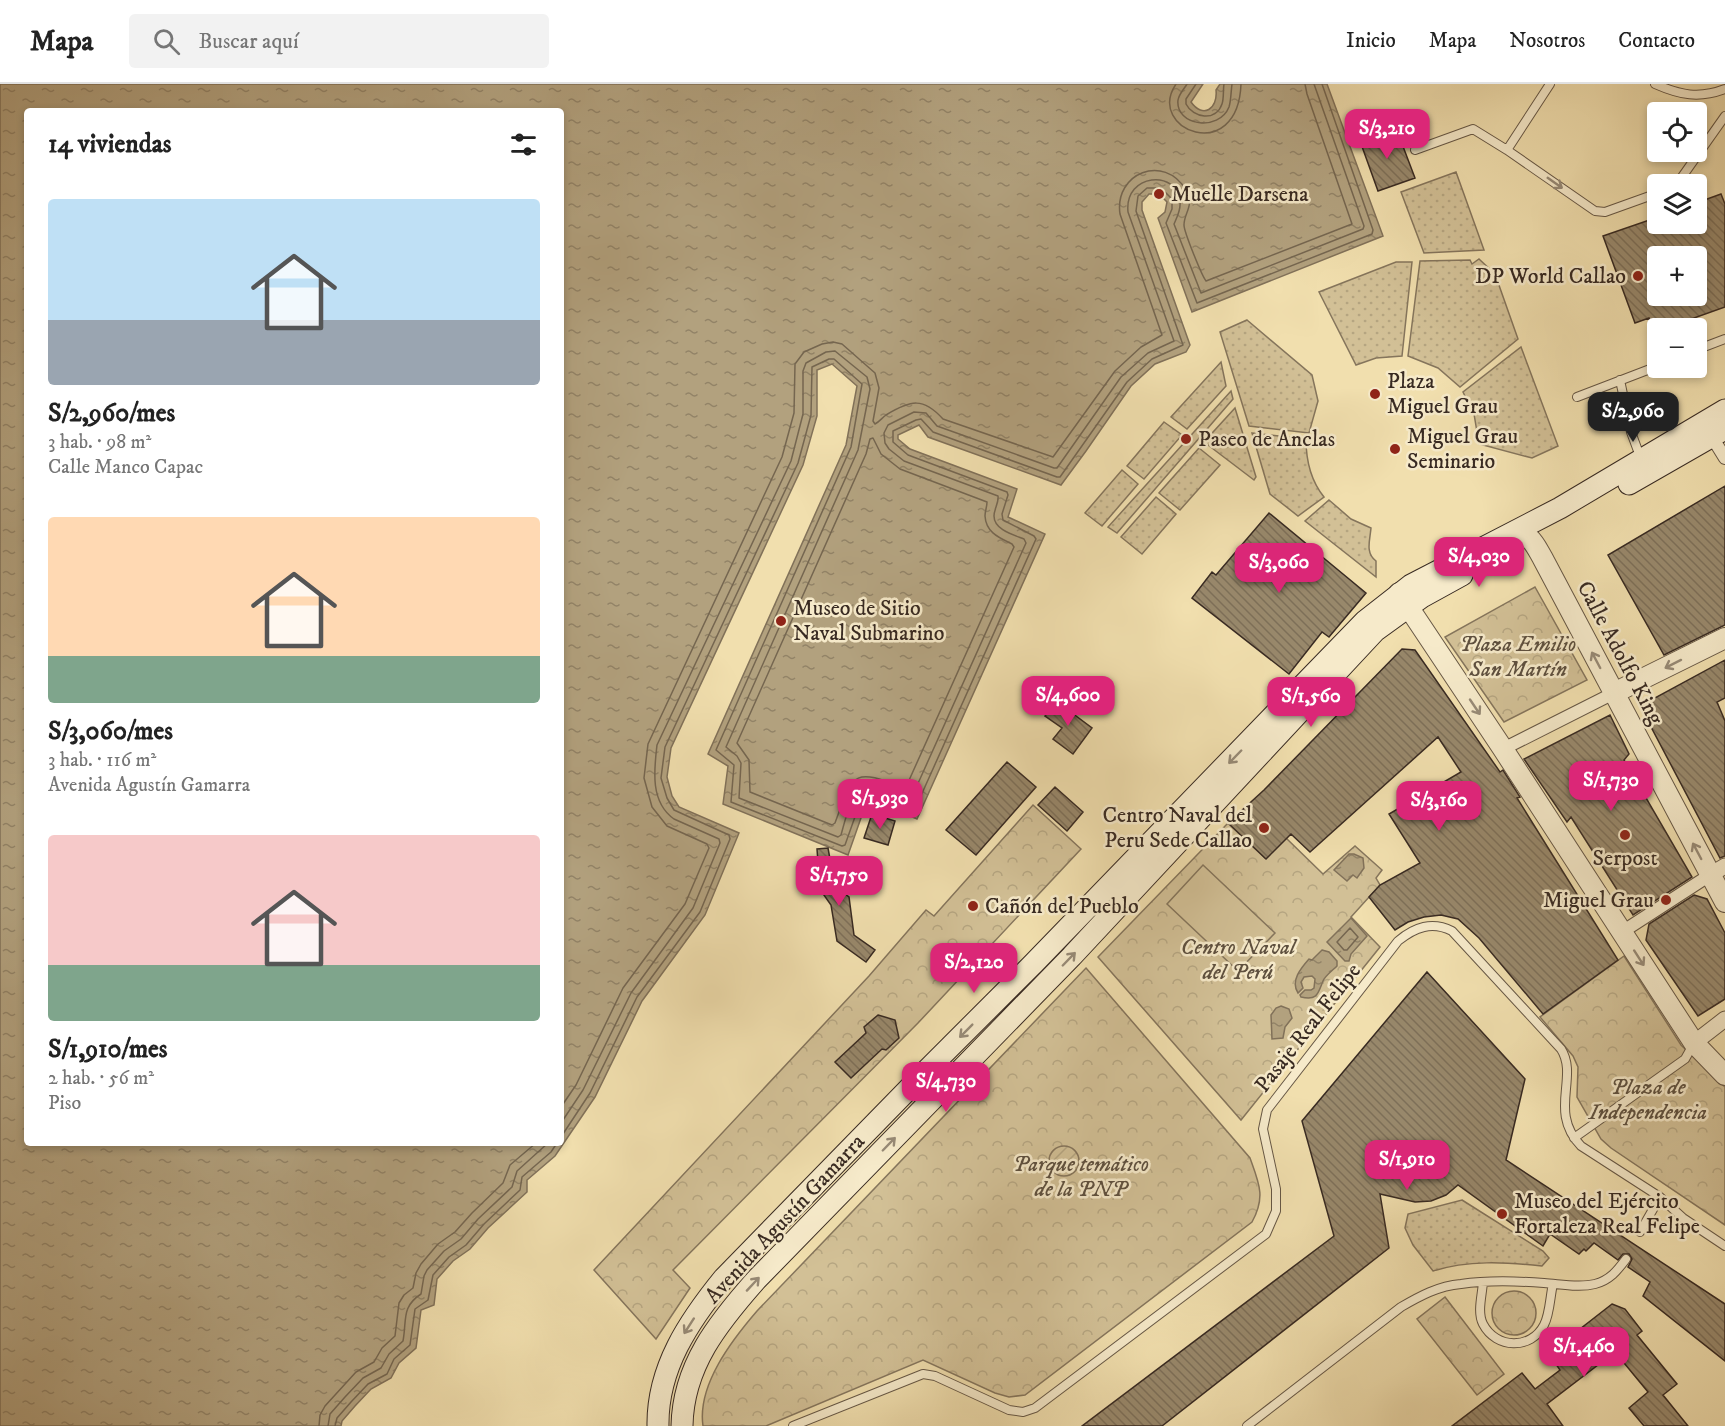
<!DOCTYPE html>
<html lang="es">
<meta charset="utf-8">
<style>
body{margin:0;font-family:"IM FELL DW Pica",serif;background:#f2f2f2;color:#222;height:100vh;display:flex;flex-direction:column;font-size:22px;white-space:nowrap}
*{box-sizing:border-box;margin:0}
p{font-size:20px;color:#767676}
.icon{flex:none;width:33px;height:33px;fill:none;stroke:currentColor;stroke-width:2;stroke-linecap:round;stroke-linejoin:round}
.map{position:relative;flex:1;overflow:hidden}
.panel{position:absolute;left:24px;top:24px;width:540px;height:1038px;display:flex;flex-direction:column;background:#fff;border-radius:6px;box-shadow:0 3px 9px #0003}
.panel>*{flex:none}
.buttons{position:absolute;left:1647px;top:18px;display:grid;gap:12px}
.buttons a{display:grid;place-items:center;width:60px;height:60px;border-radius:6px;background:#fff;box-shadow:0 3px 9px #0003;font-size:30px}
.price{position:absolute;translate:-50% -51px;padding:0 14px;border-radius:12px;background:#db2777;color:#fff;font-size:20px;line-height:39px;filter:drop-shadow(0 2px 3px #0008)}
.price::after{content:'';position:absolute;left:50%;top:36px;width:18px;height:14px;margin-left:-9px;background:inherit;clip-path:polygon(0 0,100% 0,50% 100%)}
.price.current{background:#222;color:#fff}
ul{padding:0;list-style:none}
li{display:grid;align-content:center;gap:12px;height:318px;padding:0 24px}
li span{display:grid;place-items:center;height:186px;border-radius:6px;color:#555}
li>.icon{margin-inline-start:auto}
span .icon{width:108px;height:108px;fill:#fffc;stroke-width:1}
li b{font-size:26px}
h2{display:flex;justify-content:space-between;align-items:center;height:72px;padding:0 24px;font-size:26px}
header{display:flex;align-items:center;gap:36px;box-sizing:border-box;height:84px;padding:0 30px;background:#fff;border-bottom:2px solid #e0e0e0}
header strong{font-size:28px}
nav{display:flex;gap:33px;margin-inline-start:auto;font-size:21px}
.search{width:420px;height:54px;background:#f2f2f2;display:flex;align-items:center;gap:15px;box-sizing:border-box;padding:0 21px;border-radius:6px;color:#767676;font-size:22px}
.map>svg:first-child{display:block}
.grass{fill:url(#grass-dots);stroke:#85755c;stroke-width:1.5}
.forest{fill:url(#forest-crowns);stroke:#85755c;stroke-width:1.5}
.garden{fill:url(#garden-furrows);stroke:#85755c;stroke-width:1.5}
.pitch{fill:#d2c096;stroke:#85755c;stroke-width:1.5}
.water{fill:url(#water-ripples);stroke:#817159;stroke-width:1.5;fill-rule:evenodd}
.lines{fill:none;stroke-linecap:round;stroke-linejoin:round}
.shore{stroke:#756650;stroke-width:1.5}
.building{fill:url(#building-back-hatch);stroke:#382a22;stroke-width:1.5;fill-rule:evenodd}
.service-casing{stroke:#665745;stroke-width:10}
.pedestrian-casing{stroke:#665745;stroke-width:14}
.minor-casing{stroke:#665745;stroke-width:17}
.tertiary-casing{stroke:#665745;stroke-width:22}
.secondary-casing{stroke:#382a22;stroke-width:23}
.service{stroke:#f6eaca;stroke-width:8}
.pedestrian{stroke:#f6eaca;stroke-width:12}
.minor{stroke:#f6eaca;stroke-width:15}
.tertiary{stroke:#f6eaca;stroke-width:20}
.secondary{stroke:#f6eaca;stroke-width:21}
.oneway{stroke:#978a76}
.poi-dot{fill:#8f2418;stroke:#f6eaca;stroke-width:2}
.labels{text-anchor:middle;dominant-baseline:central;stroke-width:5;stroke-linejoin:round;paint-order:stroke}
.poi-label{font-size:22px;fill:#382a22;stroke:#f6eaca;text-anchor:start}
.park-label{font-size:22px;font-style:italic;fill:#5e503f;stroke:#f6eaca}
.street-label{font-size:22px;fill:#382a22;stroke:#f6eaca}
</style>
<header>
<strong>Mapa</strong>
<div class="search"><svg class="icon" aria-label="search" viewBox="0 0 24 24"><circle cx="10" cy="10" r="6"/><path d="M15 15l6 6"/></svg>Buscar aquí</div>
<nav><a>Inicio</a><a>Mapa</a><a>Nosotros</a><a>Contacto</a></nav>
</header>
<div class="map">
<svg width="1725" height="1342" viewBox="0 0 1725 1342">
<defs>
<pattern id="grass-dots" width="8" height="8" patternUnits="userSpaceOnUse" patternTransform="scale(1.5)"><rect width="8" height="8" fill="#d2c096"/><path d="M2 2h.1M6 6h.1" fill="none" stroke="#b5a581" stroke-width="1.8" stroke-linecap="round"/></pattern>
<pattern id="forest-crowns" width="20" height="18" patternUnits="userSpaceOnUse" patternTransform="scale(1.5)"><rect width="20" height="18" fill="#d2c096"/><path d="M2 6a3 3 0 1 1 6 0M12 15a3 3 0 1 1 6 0" fill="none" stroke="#b5a581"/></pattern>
<pattern id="garden-furrows" width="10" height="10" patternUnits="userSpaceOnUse" patternTransform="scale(1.5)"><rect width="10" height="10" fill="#d2c096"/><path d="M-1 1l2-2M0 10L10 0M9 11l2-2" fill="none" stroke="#b5a581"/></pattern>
<pattern id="water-ripples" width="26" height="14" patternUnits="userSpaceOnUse" patternTransform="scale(1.5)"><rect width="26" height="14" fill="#b2a17e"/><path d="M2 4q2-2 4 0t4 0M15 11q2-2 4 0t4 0" fill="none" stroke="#928367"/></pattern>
<pattern id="building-back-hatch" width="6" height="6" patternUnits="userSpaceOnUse" patternTransform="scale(1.5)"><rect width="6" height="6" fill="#98886b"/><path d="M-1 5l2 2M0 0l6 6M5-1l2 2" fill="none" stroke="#7d6f58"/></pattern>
</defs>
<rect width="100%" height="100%" fill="#f1dfae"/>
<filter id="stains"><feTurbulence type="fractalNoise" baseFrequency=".00333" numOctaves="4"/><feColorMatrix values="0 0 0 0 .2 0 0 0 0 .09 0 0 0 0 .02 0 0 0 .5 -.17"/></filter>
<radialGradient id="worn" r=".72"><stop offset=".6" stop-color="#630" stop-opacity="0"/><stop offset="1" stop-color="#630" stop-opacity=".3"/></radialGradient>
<path class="grass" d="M1456,88l28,78 -60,3 -23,-61z
M1479,175l16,15 23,65 -58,48 -22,-19 -30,-12 12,-95 50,-1 2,4z
M1396,178h16l-10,94 -26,2 -20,7 -37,-73z
M1247,236l65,55 6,26 -9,32 -60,-7 -29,-94z
M1521,263l37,99 -26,12 -53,-14 -5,-30 -11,-22z
M1221,278l5,24 -39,43 -16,-12z
M1231,307l2,8 -116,134 -9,-6z
M1235,324l21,69 -2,3 -50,-38z
M1164,338l18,13 -38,44 -17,-13z
M1252,349l54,6c0,21 5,42 18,58l-26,19 -28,-22z
M1199,364l21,17 -40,45 -21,-17z
M1122,386l16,14 -36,42 -17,-13z
M1156,413l20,17 -34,40 -21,-17z
M1329,416l22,19 20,9c-1,12 -6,25 5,33v16l-71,-56z
M1462,1116l81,51 6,7 -7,8c-37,-4 -74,-6 -109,5l-20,-26 -8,-17 3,-14z"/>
<path class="forest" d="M1535,503l52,93 -83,42 -59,-85z
M1033,721l48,44 -163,174 -245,247 17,18 -34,51 -62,-69 275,-294 57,-66 8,6z
M1228,739l37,35 21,-20 37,36 32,-28 27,24 -6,8 4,7 -29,32 29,30 -139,173 -143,-163z
M1624,872l57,89 44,42v138l-114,-77 -10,-9 -24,-42 1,-30 -5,-11 -33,-39z
M1086,884l164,190c9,25 16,39 2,64l-227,173 -16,2 -14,-4 -72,-33 -157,66h-63c-6,-41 29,-86 54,-115z
M1492 1229a22 22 0 1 1 44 0a22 22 0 1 1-44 0Z
M1445,1213l59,77 -27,21 -60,-76z"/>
<path class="garden" d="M1049 1077a15 15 0 1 1 30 0a15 15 0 1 1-30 0Z"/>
<path class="pitch" d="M1203,781l72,68 -37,38 -71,-67z"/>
<path class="water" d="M0,0h1203l-12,18c12,17 27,7 25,-12l4,-6h107l56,152 -191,76 -34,-94 7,-6 2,-10 -8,-8h-10l-7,8v8l48,135 -4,7 -31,12 -24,22 -45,65 -25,34 -133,-48 -9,-12 -21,10v4l12,10 107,40 -9,28 37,17 -128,285 -49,-21 -20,57 -125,-51 5,-38 -20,-12 138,-309 11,-59 -25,-22 -15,6v46l-14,49 -132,283 -4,29 5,19 7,11 60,26 -34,82 -63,86 -47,96 -40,59 -28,24v12l-39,36 -18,21 -17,12 -16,18 -3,26 -13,5 -5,38 -17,15 -8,15 -20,11 -16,17 -13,15 -1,5h-341zM27,27h534v1032h-534z
M1349,770h5l9,4 1,10 -7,10 -4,-3 -6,6 -13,-11z
M1351,834l16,18 -16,18 -2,7h-4l-18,-19z
M1322,866l7,2 8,9v5c-4,4 -12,10 -14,15 -5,12 -5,20 -22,16l-1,-2 5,-5h6l3,-2 1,-9 -3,-3 -8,1 -3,5 2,6 -5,5c-8,-12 3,-25 11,-34l3,1z
M1281,922l8,3 3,9 -7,9 -2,11 -11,1 -1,-24 5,-7z"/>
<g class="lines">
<path class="shore" d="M1176,0c-31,46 62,82 65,0
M1187,0c-3,5 -8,10 -9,16 -3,26 41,32 51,7 2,-6 2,-16 3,-23
M1196,0l-10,15v5c7,14 30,18 36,0 2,-5 1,-15 2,-20
M873,354l8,16 19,15 87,33c0,5 -2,9 -2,14 1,17 15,22 27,28l2,3 -108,240 -3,1c-52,-22 -50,-13 -68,35l-3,2 -82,-33 -1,-32 -12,-17 129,-289 4,-15z
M1350,844l8,9 -11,13h-3l-7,-8z
M561,1023l15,-22 47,-97 62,-84 24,-56 -2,-4 -40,-18 -15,-19 -8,-29 4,-34 134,-287 12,-44 1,-49 9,-12 18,-8 11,-2 9,2 33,29 4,15 -6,33 2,3c4,-2 7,-6 11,-9 25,-15 37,-18 57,4l110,38 62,-86 26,-24 21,-12 -42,-121c-6,-41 44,-61 66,-24 9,16 -2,22 -2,35 0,7 18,51 22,56l146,-57 -45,-130 -2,-10
M561,1039l22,-33 48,-97 62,-85 27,-65 -1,-4 -45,-20c-24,-17 -20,-49 -17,-74l134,-284 12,-47v-43l3,-8 20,-11 9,-1 32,26 3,12 -12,61 -132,297 11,9 4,7 -2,35 99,39 3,-2c4,-14 12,-53 31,-50 11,2 24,10 35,15l4,-1 115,-256 -2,-4c-10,-4 -30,-9 -30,-23 0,-7 5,-13 4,-20l-94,-35 -15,-12 -4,-6 -1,-10 4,-8 26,-13 12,1 11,13 117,42h3l64,-91 27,-24 26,-12 -46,-129c-4,-39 50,-43 52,-10 1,8 -3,15 -6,22l27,69 162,-64 1,-3 -50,-142
M561,1053l29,-44 47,-96 63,-85 30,-73 -1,-4 -55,-25 -7,-12 -6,-20 4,-31 133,-284 13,-48 1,-48 17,-8h5l28,25 -11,63 -135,303 18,15 -3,37 111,44 3,-1 17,-48 3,-4h7l39,17 4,-1 121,-270 -2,-3 -31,-16 -1,-6 6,-19 -1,-3 -99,-37 -15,-13v-11l23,-11 5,-1 12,13 124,45h3l67,-95 25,-23 31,-14 -47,-134 2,-15 9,-8h14l11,11v10l-6,14 31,80 175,-69 1,-4 -51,-146
M319,1342l1,-11 5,-9 31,-34 18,-10 8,-14 13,-12 4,-33 5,-8 9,-7 3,-15 5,-9 17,-20 17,-12 17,-19 31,-30 7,-18 26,-22
M328,1342l2,-12 15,-17 18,-19 18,-10 8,-14 14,-13c4,-21 -2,-34 18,-47l3,-18 3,-6 17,-19 17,-12 17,-20 34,-32 5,-16 31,-28
M335,1342l2,-8 14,-16 17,-18 19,-10 7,-15 16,-14 5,-36 13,-9 5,-25 16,-18 17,-12 18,-21 36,-34 2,-13 29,-25 6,-9"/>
</g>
<path class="building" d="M1396,44l19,50 -37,13 -18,-50z
M1721,110l4,10v103l-59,21h-8v3l-4,2 -5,-15 -14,5 -32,-87 55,-19v7h38v-21zM1658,172h38v40h-38z
M1725,402v139l-61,30 -56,-100z
M1269,429l97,80 -37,44 -7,-5 -33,42 -97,-76 20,-26 4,3z
M1402,565l13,1 85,122 3,-2 17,27 -3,1 101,162 -75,54 -64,-76 -21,-19 -17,-4 -17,2 -16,5 -13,8 -26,-33 11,-12 40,-22 -31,-49 72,-42 -23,-35 -128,115 -19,-18 -25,25 -38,-36 36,-33z
M1725,576v38l-8,4 8,19v135l-5,2 -80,-152z
M1056,617l36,27 -19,26 -20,-15 9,-11 -17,-12z
M1610,631l19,39 -5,6 68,117 -59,38 -62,-98 -4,5 -43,-63z
M1007,678l29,25 -60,68 -30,-25z
M1055,703l28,25 -16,19 -29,-26z
M872,730l23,7 -7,24 -24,-7z
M828,764l7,39 14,10 5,38 21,15 -9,12 -29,-21 -6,-36 -26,-37 1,-1 13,9 -2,-27z
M1694,811l13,4 18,34v66l-27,17 -52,-76 3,-16z
M1427,888l98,107 -19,81 219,144v57l-82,-65 7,-14 -22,-15 4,-8 -3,-5h-6l-5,6 -24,-17 -8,8 -2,-2 -5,5 -29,-20 -7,12 -85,-61 -12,10 -15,6 -16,1 -35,-8 9,54 -227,178h-80l252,-190 -32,-115z
M878,931l17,5 4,18 -13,12 -4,-1 -31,29 -16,-16 31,-29 -2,-6z
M1612,1220l13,5 17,22 -5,4 40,49 -14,11 25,31h-44l-15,-18 19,-16 -33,-40 -68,52 16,22h-111l70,-53 13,16 25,-19 -6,-9 3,-14z"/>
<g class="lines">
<g class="service-casing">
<path id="service" d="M1655,0c25,11 44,15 70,5
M1415,66l58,-21 34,21 88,61 10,1 53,-19
M1507,66l43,-66
M1677,100l48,-68
M1696,266l29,-11
M1620,296l11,52 10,27
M1577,313l81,-31
M1574,1054l111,-79 9,-16
M1640,1148l20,-35
M1483,1198c-1,14 -6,30 0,42 13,25 48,26 61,1 6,-11 6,-29 9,-41
M793,1342l130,-52 12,2 74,34 14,2 12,-4 231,-174 10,-23v-22l-13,-60 4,-19 131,-169c17,-14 34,-20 54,-10l109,118c18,28 -13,63 20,97l79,51 23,21 42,28
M1247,1342l154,-119c19,-11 37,-21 60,-23 27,-4 56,-3 83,-1 16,1 35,5 51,1 15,-4 22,-13 31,-25"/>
</g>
<g class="pedestrian-casing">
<path id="pedestrian" d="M1712,353l13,21
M1503,665l111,-56
M1622,848l88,-57"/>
</g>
<g class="minor-casing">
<path id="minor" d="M1710,791l15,-9
M1694,959l31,-24"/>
</g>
<g class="tertiary-casing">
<path id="tertiary" d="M1513,449c17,-1 22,12 29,24l183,345
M1399,509l104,156 191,294 31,32
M1614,609l111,-55"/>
</g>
<g class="secondary-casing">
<path id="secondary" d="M1629,400l96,-55
M658,1342c-1,-58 31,-105 66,-148l204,-209 106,-106 331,-342 46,-36 149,-77 165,-98
M682,1342c1,-60 36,-103 74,-146l316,-324 303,-325 47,-34 40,-22"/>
</g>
<use href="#service" class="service"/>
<use href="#pedestrian" class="pedestrian"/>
<use href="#minor" class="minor"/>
<use href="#tertiary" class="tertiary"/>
<use href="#secondary" class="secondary"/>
</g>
<defs><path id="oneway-shaft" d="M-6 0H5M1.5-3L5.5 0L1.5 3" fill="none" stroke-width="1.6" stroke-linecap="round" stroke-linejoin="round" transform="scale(1.5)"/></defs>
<g class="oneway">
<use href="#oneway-shaft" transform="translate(1555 99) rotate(35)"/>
<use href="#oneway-shaft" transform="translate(1596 576) rotate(-118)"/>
<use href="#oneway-shaft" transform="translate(1673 580) rotate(153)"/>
<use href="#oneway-shaft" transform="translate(1475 623) rotate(56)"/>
<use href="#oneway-shaft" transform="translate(1235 673) rotate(134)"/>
<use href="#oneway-shaft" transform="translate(1697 767) rotate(-118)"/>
<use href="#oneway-shaft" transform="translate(1639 874) rotate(57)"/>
<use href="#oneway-shaft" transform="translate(1069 875) rotate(-46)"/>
<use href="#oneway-shaft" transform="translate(966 947) rotate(135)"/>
<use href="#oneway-shaft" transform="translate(889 1060) rotate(-46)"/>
<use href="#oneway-shaft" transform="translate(753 1200) rotate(-47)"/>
<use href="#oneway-shaft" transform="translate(689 1242) rotate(123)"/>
</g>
<g class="poi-dot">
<circle cx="1159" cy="110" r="6"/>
<circle cx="1638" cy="192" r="6"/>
<circle cx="1375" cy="310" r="6"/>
<circle cx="1186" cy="355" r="6"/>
<circle cx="1395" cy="365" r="6"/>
<circle cx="781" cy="537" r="6"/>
<circle cx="1264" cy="744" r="6"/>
<circle cx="1625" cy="751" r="6"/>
<circle cx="1666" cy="816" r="6"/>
<circle cx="973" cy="822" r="6"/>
<circle cx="1502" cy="1130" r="6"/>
</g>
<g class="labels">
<g class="poi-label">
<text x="1171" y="110">Muelle Darsena</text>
<text x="1626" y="192" text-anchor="end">DP World Callao</text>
<text x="1387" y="297">Plaza<tspan x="1387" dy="25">Miguel Grau</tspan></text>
<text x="1407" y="352">Miguel Grau<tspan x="1407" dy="25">Seminario</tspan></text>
<text x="1198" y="355">Paseo de Anclas</text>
<text x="793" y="524">Museo de Sitio<tspan x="793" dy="25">Naval Submarino</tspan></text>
<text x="1252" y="731" text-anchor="end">Centro Naval del<tspan x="1252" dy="25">Peru Sede Callao</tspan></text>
<text x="1625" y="774" text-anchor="middle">Serpost</text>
<text x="1654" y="816" text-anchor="end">Miguel Grau</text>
<text x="985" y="822">Cañón del Pueblo</text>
<text x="1514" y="1117">Museo del Ejército<tspan x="1514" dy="25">Fortaleza Real Felipe</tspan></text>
</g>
<g class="park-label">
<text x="1518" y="560">Plaza Emilio<tspan x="1518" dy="25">San Martín</tspan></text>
<text x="1238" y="863">Centro Naval<tspan x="1238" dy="25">del Perú</tspan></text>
<text x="1648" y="1003">Plaza de<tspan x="1648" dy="25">Independencia</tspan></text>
<text x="1081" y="1080">Parque temático<tspan x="1081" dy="25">de la PNP</tspan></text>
</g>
<g class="street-label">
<text transform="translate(1620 569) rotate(62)">Calle Adolfo King</text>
<text transform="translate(1308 944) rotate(-52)">Pasaje Real Felipe</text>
<text transform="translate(785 1135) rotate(-47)">Avenida Agustín Gamarra</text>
</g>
</g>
<rect width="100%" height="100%" filter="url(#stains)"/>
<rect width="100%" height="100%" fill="url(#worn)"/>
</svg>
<div class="buttons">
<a><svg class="icon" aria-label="locate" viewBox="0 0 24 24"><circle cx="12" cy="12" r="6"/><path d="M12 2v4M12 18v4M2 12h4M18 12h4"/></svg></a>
<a><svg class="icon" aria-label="layers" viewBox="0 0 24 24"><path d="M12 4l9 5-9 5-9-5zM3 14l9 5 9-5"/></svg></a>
<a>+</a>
<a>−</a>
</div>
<b class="price" style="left:1387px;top:76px">S/3,210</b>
<b class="price current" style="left:1633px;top:359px">S/2,960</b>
<b class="price" style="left:1479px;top:504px">S/4,030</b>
<b class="price" style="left:1279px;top:510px">S/3,060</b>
<b class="price" style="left:1068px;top:643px">S/4,600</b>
<b class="price" style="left:1311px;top:644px">S/1,560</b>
<b class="price" style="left:1611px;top:728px">S/1,730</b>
<b class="price" style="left:880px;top:746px">S/1,930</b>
<b class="price" style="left:1439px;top:748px">S/3,160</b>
<b class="price" style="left:839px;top:823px">S/1,750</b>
<b class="price" style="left:974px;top:910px">S/2,120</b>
<b class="price" style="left:946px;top:1029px">S/4,730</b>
<b class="price" style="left:1407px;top:1107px">S/1,910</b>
<b class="price" style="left:1584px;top:1294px">S/1,460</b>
<section class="panel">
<h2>14 viviendas<svg class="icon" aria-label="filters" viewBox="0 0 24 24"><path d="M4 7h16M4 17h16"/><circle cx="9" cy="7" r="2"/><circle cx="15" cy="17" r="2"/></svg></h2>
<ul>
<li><span style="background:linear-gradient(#bfe0f5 65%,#9aa5b1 0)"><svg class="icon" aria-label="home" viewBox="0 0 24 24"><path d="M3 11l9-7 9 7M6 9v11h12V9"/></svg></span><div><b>S/2,960/mes</b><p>3 hab. · 98 m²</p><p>Calle Manco Capac</p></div></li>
<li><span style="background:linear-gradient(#ffd9b3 75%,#7fa58c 0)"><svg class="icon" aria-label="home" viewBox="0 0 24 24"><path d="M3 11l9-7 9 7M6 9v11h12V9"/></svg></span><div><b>S/3,060/mes</b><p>3 hab. · 116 m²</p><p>Avenida Agustín Gamarra</p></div></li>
<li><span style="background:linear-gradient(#f6c9c9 70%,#7fa58c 0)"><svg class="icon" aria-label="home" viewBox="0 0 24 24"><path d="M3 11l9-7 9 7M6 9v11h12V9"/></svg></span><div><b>S/1,910/mes</b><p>2 hab. · 56 m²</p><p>Piso</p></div></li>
</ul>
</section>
</div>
